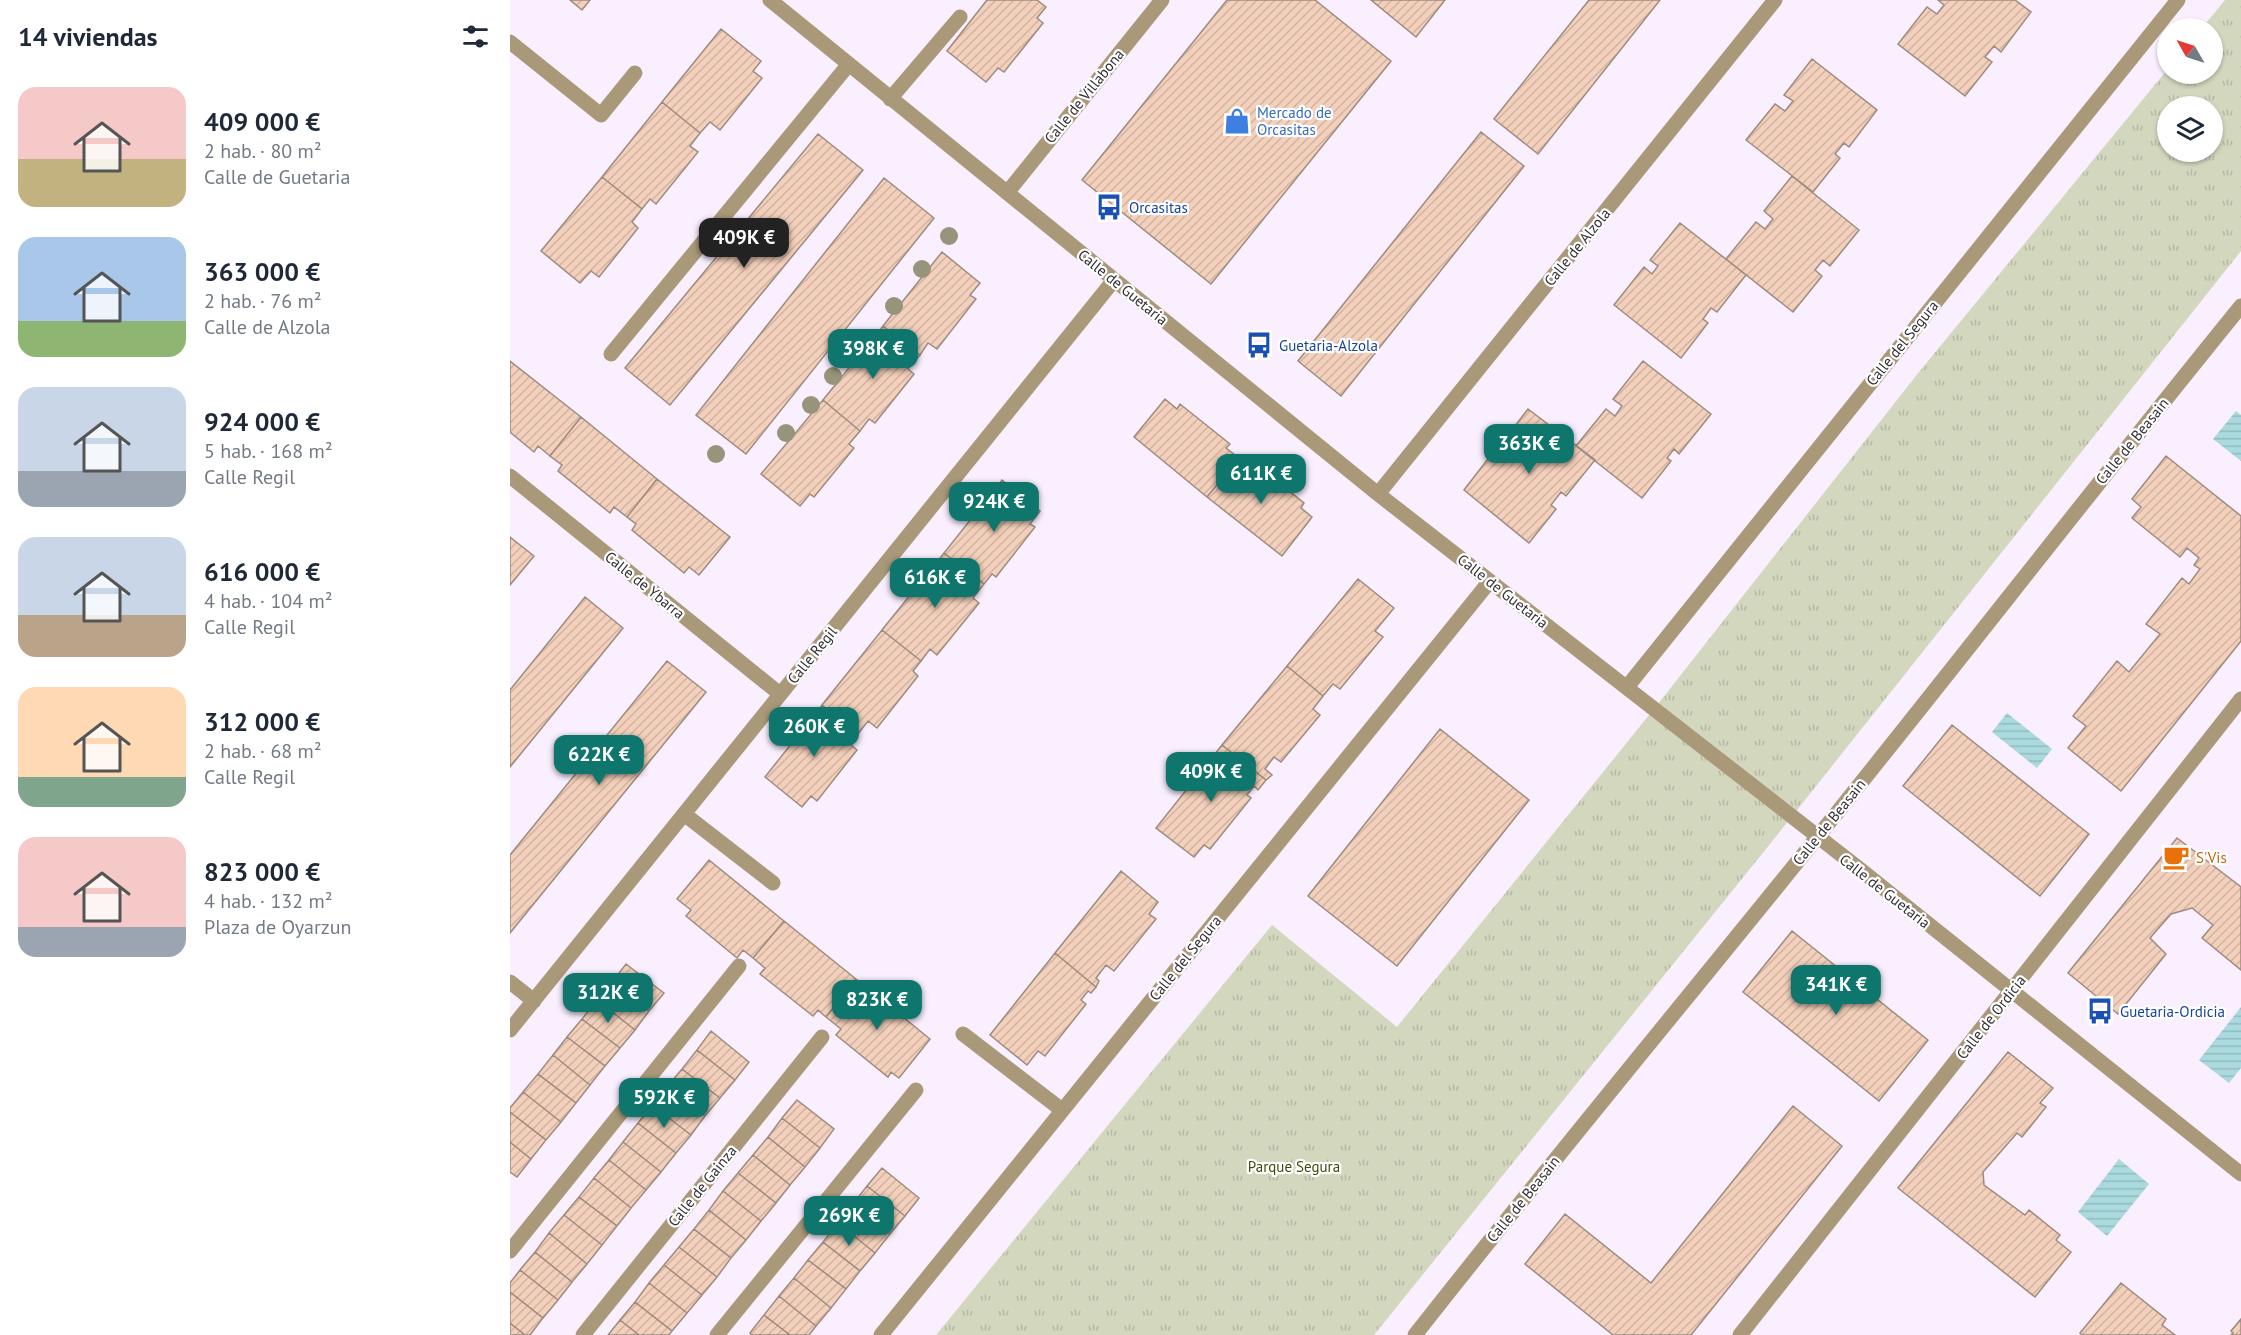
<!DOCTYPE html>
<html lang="es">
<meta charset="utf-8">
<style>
body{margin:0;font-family:"PT Sans",sans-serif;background:#f2f2f3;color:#1f2937;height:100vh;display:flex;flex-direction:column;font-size:22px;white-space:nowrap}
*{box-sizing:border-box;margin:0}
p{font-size:20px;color:#747a83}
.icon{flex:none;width:33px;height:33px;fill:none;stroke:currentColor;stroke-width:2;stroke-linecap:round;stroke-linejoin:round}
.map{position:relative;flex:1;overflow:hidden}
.side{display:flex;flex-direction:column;background:#fff;width:510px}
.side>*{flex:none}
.needle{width:39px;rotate:309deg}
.buttons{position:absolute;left:1647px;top:18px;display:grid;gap:12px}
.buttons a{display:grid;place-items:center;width:66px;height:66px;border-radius:50%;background:#fff;box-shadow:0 2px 4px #0004;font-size:30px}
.price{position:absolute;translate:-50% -51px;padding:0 14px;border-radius:12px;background:#0f766e;color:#fff;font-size:20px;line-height:39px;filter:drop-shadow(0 2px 3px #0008)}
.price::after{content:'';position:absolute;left:50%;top:36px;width:18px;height:14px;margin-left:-9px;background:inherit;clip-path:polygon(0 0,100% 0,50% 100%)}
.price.current{background:#222;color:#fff}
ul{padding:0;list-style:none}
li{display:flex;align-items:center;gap:18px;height:150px;padding:0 18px}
li span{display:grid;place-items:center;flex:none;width:168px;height:120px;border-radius:18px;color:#555}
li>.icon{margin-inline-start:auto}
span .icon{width:72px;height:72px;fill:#fffc;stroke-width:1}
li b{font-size:26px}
h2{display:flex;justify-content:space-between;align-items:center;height:72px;padding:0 18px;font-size:26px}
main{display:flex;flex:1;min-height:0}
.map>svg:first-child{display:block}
.grass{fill:url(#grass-tufts);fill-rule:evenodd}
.water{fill:url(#water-rules)}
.building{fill:url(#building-hatch);stroke:#9e8b7f;stroke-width:1.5}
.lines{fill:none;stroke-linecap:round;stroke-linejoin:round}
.minor{stroke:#a99979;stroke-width:15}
.tree{fill:#96947a}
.labels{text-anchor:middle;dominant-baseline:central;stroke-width:4.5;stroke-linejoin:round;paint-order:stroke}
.street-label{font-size:15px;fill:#312d34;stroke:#fff}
.shop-label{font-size:15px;fill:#366cbe;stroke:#fff;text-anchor:start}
.transit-label{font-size:15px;fill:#164399;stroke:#fff;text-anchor:start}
.food-label{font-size:15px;fill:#c56008;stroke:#fff;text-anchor:start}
.park-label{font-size:15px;fill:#45490e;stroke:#fff}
</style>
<main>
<section class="side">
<h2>14 viviendas<svg class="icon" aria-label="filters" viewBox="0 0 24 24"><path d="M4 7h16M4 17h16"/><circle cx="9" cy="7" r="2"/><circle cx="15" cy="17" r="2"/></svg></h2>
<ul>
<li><span style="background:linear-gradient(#f6c9c9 60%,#c2b280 0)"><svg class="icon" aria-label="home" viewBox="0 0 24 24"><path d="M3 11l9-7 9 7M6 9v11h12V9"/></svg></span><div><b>409 000 €</b><p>2 hab. · 80 m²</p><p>Calle de Guetaria</p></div></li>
<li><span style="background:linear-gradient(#a9c7e8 70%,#8fb573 0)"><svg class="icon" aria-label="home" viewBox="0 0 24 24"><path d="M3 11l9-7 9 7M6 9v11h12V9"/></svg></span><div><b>363 000 €</b><p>2 hab. · 76 m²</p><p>Calle de Alzola</p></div></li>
<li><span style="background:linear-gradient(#c9d6e8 70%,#9aa5b1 0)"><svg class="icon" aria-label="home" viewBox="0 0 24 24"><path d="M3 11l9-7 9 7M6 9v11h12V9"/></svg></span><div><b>924 000 €</b><p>5 hab. · 168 m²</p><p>Calle Regil</p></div></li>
<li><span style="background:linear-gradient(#c9d6e8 65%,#b9a48a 0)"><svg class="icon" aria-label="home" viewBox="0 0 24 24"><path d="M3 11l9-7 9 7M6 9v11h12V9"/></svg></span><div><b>616 000 €</b><p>4 hab. · 104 m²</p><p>Calle Regil</p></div></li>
<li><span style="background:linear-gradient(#ffd9b3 75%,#7fa58c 0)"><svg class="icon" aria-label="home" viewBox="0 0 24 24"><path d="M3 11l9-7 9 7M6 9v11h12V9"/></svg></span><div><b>312 000 €</b><p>2 hab. · 68 m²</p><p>Calle Regil</p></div></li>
<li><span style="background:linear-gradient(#f6c9c9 75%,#9aa5b1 0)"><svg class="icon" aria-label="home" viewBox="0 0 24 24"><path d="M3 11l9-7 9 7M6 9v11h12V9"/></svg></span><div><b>823 000 €</b><p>4 hab. · 132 m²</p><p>Plaza de Oyarzun</p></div></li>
</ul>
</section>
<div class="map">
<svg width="1731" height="1335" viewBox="0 0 1731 1335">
<defs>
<pattern id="grass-tufts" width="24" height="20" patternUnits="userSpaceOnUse" patternTransform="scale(1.5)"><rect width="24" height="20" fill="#d3d7be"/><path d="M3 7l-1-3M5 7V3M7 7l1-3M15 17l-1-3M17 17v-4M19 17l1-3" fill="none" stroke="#b6b9a4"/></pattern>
<pattern id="water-rules" width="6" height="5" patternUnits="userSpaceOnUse" patternTransform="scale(1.5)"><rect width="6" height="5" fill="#aad9de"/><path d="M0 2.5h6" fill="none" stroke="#93bbbf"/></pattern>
<pattern id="building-hatch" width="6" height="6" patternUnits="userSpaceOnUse" patternTransform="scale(1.5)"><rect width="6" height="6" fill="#f3d0bb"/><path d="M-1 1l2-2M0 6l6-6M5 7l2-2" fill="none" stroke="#d1b3a1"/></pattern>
</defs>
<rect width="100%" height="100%" fill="#f9effe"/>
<path class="grass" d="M1715,0h16v251l-467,588 -400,496h-438l336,-410 125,102 257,-318 265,-337 248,-302 1,4h44v-46h-10zM1658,106h44v46h-44z"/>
<path class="water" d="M1726,411l5,4v46l-28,-22z
M1497,713l45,36 -15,19 -45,-36z
M1731,1007v61l-12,15 -30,-23z
M1609,1159l30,25 -42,52 -29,-24z"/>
<path class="building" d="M60,0h20l-8,10z
M477,0h50l9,7 -9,11 6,5 -39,49 -6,-4 -12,14 -39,-31z
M717,0h88l76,61 -180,223 -129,-104z
M861,0h74l-29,37z
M1079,0h71l-122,154 -44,-35z
M1428,0h77l16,12 -30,40 -7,-6 -9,11 7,5 -27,34 -67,-52 29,-37 10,7 7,-9z
M211,29l40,32 -8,10 9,7 -42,52 -10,-8 -10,11 -38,-31z
M1302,59l65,51 -28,37 -5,-4 -9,11 5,4 -27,34 -67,-52 29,-36 10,7 8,-10 -9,-6z
M152,102l38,31 -10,13 8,6 -42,52 -6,-5 -8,10 -40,-32z
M971,132l43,34 -183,230 -43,-35z
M308,134l45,36 -193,235 -45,-37z
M1282,176l67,54 -29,36 -7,-6 -8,10 7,6 -29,36 -67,-53 30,-37 9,7 8,-10 -9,-8z
M92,177l40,32 -10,13 6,6 -39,49 -8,-6 -11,12 -39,-32z
M374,178l50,40 -188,236 -50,-39z
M1170,223l66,52 -29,37 -6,-4 -8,11 5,4 -27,35 -67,-53 30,-38 8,7 6,-8 -8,-6z
M432,252l38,31 -10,12 6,4 -39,50 -9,-6 -8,12 -37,-29z
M373,326l37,29 -12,14 6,5 -39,49 -6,-4 -9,12 -37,-31z
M0,361l71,56 -31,39 -12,-10 -4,6 -24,-20z
M1133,361l68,53 -32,40 -5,-5 -7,9 4,3 -29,37 -66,-52 30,-37 9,7 7,-10 -9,-7z
M655,399l12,10 3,-5 50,40 -4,4 13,10 -32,39 -73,-60z
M313,400l37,31 -11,13 5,4 -40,49 -4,-3 -10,12 -39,-32z
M1018,409l67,51 -29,36 -5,-4 -10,13 5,4 -27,34 -65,-53 30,-39 7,6 3,-4 -6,-5z
M71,417l76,62 -30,38 -13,-10 -4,6 -52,-42 4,-6 -12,-9z
M1656,456l75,60v125l-120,150 -53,-43 18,-22 -13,-10 44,-55 12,11 31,-38 -14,-10 36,-46 7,6 11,-15 -6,-4 5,-7 -12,-10 -7,9 -48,-39 9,-11 -9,-8z
M729,458l12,9 3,-4 50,40 -3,5 11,9 -30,39 -75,-59z
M147,479l73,58 -31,38 -10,-8 -5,6 -52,-43 4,-6 -9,-7z
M492,480l38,31 -10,13 5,3 -39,50 -4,-3 -8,10 -40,-31z
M0,537l24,19 -24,29z
M434,553l40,31 -11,14 6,5 -42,52 -7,-6 -9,12 -39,-31z
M848,579l36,29 -19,23 8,6 -43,52 -7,-5 -10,12 -36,-30z
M75,597l38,31 -113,139v-77z
M372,630l39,31 -8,10 5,5 -41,52 -9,-7 -10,13 -36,-29z
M157,661l39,31 -196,241v-78z
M777,666l36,30 -10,13 7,6 -39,47 -7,-5 -9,12 7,6 -6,5 -44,-35z
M312,705l36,29 -8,10 7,6 -40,51 -6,-5 -9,11 -37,-30z
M1442,725l137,109 -49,62 -137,-110z
M930,729l89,71 -132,166 -89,-70z
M712,745l44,35 -8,10 -4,-4 -7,9 4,3 -41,51 -6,-4 -10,12 -38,-29z
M1667,838l64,49v83l-39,-32 11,-13 -21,-17 -21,6 -21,24 16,16 -48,60 -50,-41z
M199,860l75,61 -31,37 -10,-8 -6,8 -51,-42 5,-6 -14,-11z
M611,871l37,31 -9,12 7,5 -42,52 -8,-6 -10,13 3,3 -3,6 -41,-34z
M274,921l72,58 -30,38 -8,-7 -5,6 -53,-42 5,-6 -12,-10z
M1282,931l136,109 -49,61 -136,-109z
M545,953l41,34 -5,6 -3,-2 -7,9 5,4 -41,52 -7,-5 -11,14 -37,-30z
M116,964l38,29 -15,18 -37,-29z
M346,979l74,60 -31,39 -8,-6 -3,5 -52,-42 5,-6 -15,-12z
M102,982l37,29 -14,19 -38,-30z
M87,1000l38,30 -15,18 -38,-29z
M72,1019l38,29 -15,18 -38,-29z
M201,1031l38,31 -14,18 -38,-30z
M57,1037l38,29 -15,19 -37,-30z
M187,1050l38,30 -15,18 -38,-29z
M1498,1052l45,36 -13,15 6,4 -24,30 -5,-4 -34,39 1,13 41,30 4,-5 31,25 -4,5 15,12 -36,45 -137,-109z
M43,1055l37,30 -14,18 -38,-29z
M172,1069l38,29 -15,18 -38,-29z
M28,1074l38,29 -15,19 -38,-30z
M157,1087l38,29 -14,19 -39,-30z
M13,1092l38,30 -15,18 -36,-28v-4z
M287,1100l37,29 -14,19 -38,-30z
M142,1105l39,30 -15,18 -38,-30z
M1283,1106l49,40 -151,189h-78l-88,-71 40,-50 86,69z
M0,1112l36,28 -15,19 -21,-17z
M272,1118l38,30 -15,19 -37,-30z
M128,1123l38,30 -15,19 -38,-30z
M258,1137l37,30 -15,18 -37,-30z
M0,1142l21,17 -14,18 -7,-5z
M113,1142l38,30 -15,18 -37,-30z
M243,1155l37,30 -14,18 -38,-30z
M99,1160l37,30 -15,18 -37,-30z
M372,1168l37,30 -14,18 -38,-30z
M228,1173l38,30 -15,18 -38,-30z
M84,1178l37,30 -14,18 -38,-29z
M357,1186l38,30 -15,18 -38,-29z
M213,1191l38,30 -15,19 -37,-30z
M69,1197l38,29 -15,19 -38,-30z
M342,1205l38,29 -15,19 -37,-30z
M199,1210l37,30 -15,18 -37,-29z
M54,1215l38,30 -15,19 -38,-31z
M328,1223l37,30 -15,18 -37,-29z
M184,1229l37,29 -14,19 -38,-30z
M39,1233l38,31 -15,18 -37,-30z
M313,1242l37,29 -14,18 -38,-29z
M169,1247l38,30 -15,18 -38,-30z
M25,1252l37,30 -14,18 -38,-30z
M298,1260l38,29 -15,19 -37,-30z
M154,1265l38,30 -15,18 -38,-30z
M10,1270l38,30 -15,18 -33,-26v-9z
M284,1278l37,30 -15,18 -37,-30z
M139,1283l38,30 -15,18 -37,-29z
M1611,1283l45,36 -4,6 13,10h-93l-2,-2z
M0,1292l33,26 -13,17h-5l-15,-12z
M269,1296l37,30 -7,9h-19l-26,-20z
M125,1302l37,29 -3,4h-30l-19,-15z
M254,1315l26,20h-38l-2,-2z
M1731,1319v16h-10l2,-2 -2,-2z
M110,1320l19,15h-31z
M0,1323l15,12h-15z"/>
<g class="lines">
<path class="minor" d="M260,0l608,494 479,373 384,307
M0,42l91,73 34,-42
M380,99l70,-82
M497,193l155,-193
M101,354l238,-290
M0,476l270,218
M868,494l397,-494
M1117,687l551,-687
M174,814l89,69
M0,982l24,19
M0,1030l604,-750
M453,1034l99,76
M0,1251l229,-285
M73,1335l239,-298
M207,1335l199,-245
M371,1335l609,-754
M905,1335c131,-167 267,-330 400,-495 143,-177 282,-357 426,-534
M1230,1335l501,-636"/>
</g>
<g class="tree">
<circle cx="439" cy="236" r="9"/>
<circle cx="412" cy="269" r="9"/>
<circle cx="384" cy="306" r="9"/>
<circle cx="351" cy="344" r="9"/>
<circle cx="323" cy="376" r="9"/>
<circle cx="301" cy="405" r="9"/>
<circle cx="276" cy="433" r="9"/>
<circle cx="206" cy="454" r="9"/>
</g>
<defs>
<g id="shop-bare" transform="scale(2.07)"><path d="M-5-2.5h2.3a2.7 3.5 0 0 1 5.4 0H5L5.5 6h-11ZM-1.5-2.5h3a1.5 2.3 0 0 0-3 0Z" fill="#3f7fe0" stroke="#fff" stroke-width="2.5" paint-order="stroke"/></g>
<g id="bus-bare" transform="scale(2.07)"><path d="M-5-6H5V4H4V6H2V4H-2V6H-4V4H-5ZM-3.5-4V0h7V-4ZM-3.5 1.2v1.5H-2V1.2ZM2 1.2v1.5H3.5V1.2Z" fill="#1a4fb4" stroke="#fff" stroke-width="2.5" paint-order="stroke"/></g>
<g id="cafe-bare" transform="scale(2.07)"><path d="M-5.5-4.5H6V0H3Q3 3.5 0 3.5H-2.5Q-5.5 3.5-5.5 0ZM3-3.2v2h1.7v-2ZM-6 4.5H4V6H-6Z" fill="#e8710a" stroke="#fff" stroke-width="2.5" paint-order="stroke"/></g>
</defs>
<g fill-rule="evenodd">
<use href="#shop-bare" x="727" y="121"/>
<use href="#bus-bare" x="599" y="207"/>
<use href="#bus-bare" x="749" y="345"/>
<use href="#cafe-bare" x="1666" y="857"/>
<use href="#bus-bare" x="1590" y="1011"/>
</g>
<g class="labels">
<g class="street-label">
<text transform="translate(574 96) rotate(-51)">Calle de Villabona</text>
<text transform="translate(1067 247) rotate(-51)">Calle de Alzola</text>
<text transform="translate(613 287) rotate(39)">Calle de Guetaria</text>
<text transform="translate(1392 343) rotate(-51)">Calle del Segura</text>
<text transform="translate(1622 441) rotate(-51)">Calle de Beasain</text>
<text transform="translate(135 585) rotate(39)">Calle de Ybarra</text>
<text transform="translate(993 591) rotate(38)">Calle de Guetaria</text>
<text transform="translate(302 655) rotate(-51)">Calle Regil</text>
<text transform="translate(1319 822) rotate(-51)">Calle de Beasain</text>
<text transform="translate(1375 891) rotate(38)">Calle de Guetaria</text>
<text transform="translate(675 958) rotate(-51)">Calle del Segura</text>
<text transform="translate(1481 1017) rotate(-52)">Calle de Ordicia</text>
<text transform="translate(192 1186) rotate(-51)">Calle de Gainza</text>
<text transform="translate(1013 1199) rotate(-51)">Calle de Beasain</text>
</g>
<g class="shop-label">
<text x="747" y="112">Mercado de<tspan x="747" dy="17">Orcasitas</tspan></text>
</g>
<g class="transit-label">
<text x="619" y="207">Orcasitas</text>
<text x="769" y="345">Guetaria-Alzola</text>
<text x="1610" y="1011">Guetaria-Ordicia</text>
</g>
<g class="food-label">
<text x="1686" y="857">S'Vis</text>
</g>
<g class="park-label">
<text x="784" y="1166">Parque Segura</text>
</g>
</g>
</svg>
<div class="buttons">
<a><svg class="needle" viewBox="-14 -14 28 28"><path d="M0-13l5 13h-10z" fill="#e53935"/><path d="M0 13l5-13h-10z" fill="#747a83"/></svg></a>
<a><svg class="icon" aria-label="layers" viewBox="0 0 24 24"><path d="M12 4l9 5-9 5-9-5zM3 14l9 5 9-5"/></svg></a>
</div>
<b class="price current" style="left:234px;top:269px">409K €</b>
<b class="price" style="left:363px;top:380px">398K €</b>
<b class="price" style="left:1019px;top:475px">363K €</b>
<b class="price" style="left:751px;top:505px">611K €</b>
<b class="price" style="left:484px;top:533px">924K €</b>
<b class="price" style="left:425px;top:609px">616K €</b>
<b class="price" style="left:304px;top:758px">260K €</b>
<b class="price" style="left:89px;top:786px">622K €</b>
<b class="price" style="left:701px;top:803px">409K €</b>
<b class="price" style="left:1326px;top:1016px">341K €</b>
<b class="price" style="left:98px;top:1024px">312K €</b>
<b class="price" style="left:367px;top:1031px">823K €</b>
<b class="price" style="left:154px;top:1129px">592K €</b>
<b class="price" style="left:339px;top:1247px">269K €</b>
</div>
</main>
